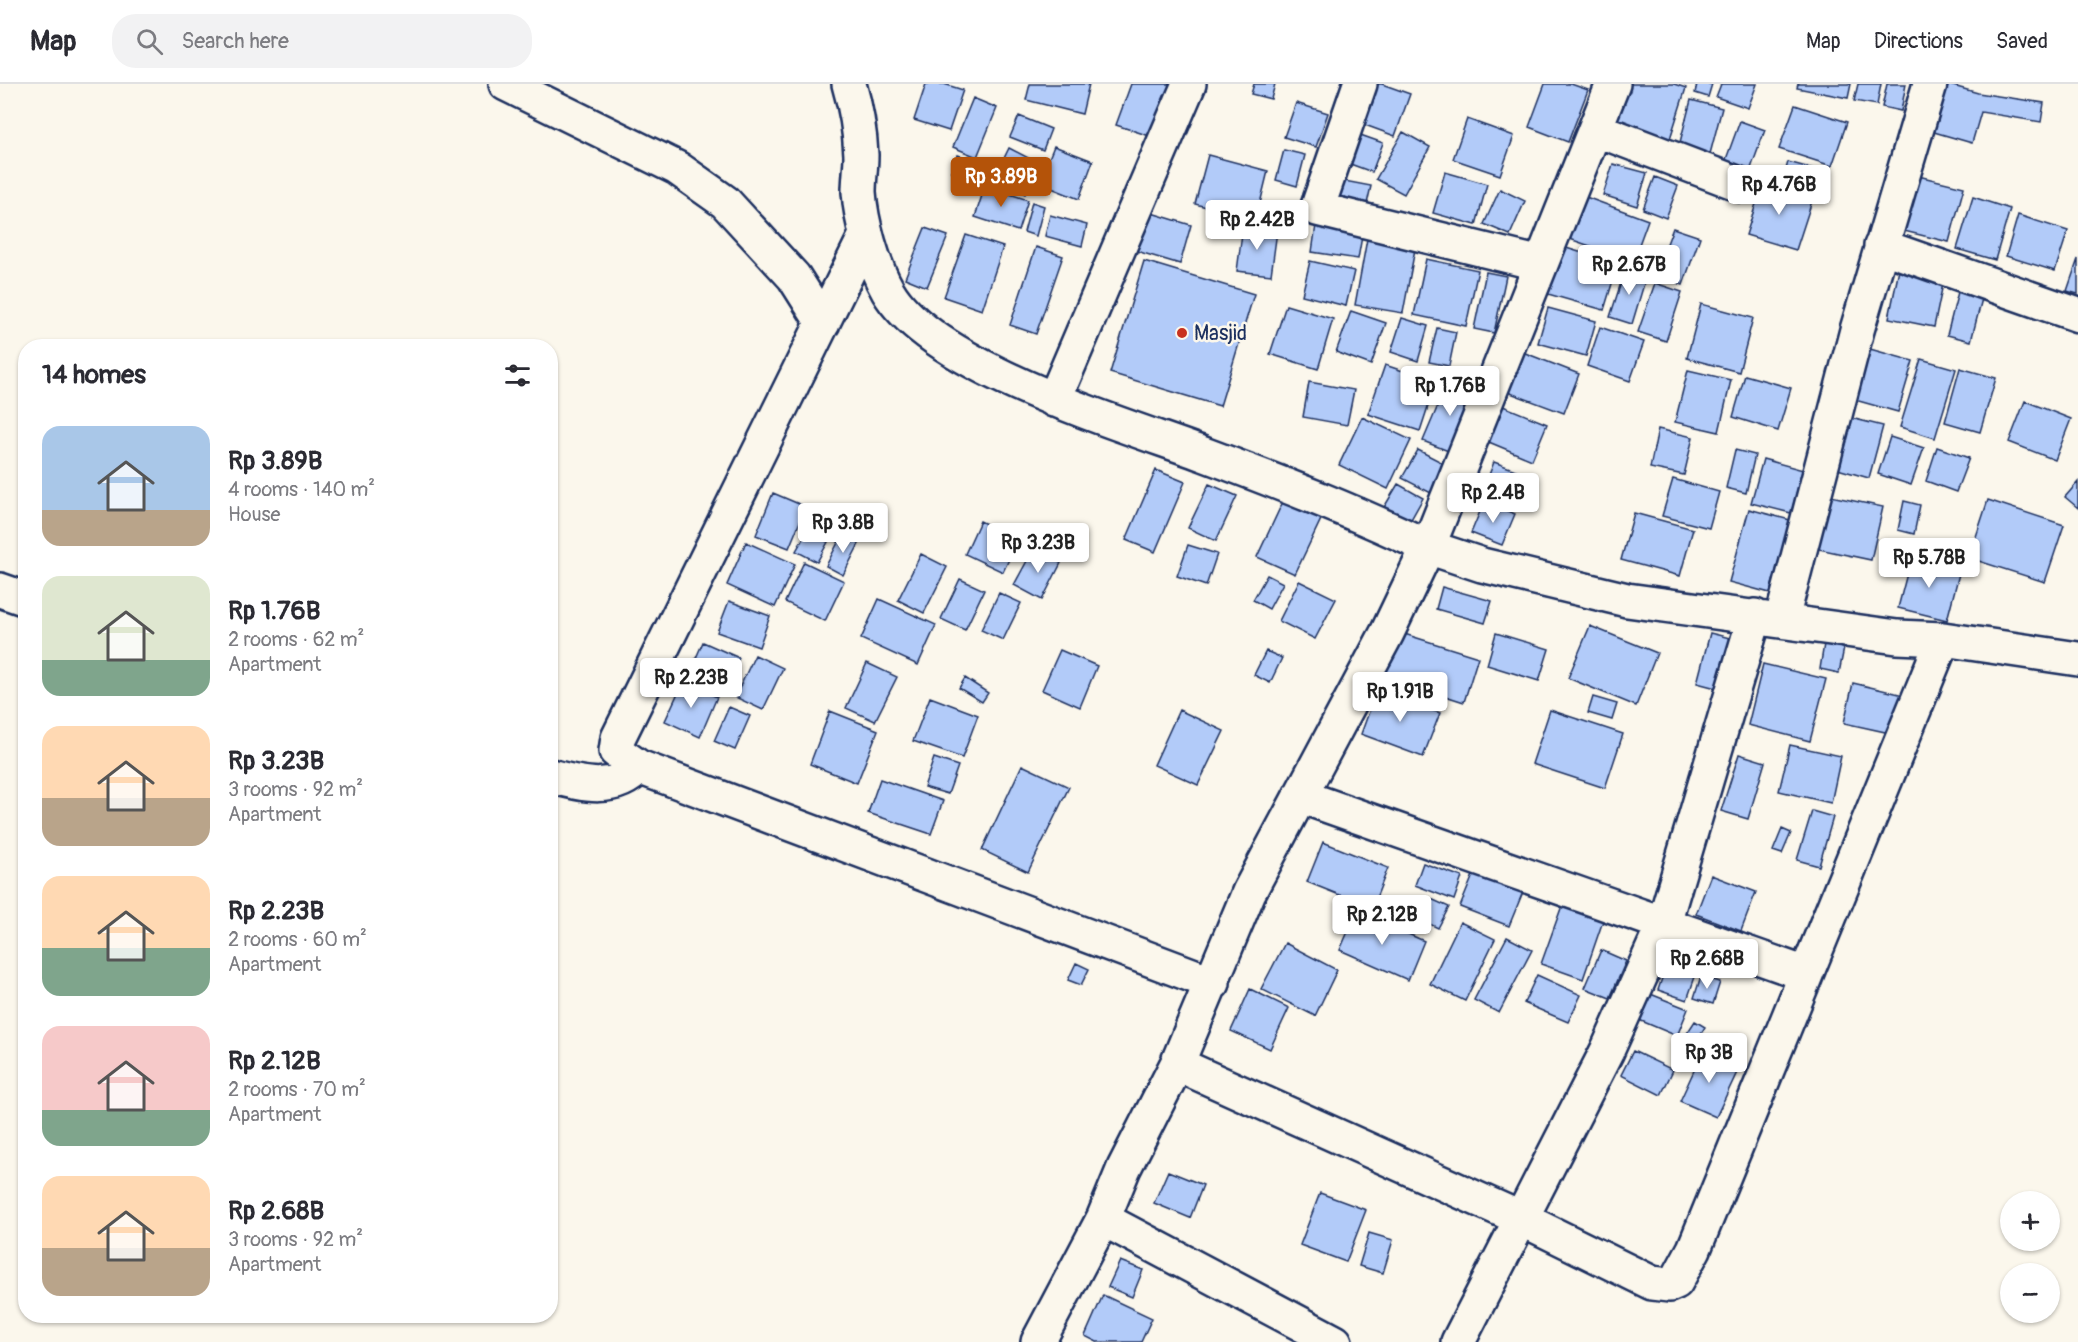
<!DOCTYPE html>
<meta charset="utf-8">
<style>
body{margin:0;font-family:Pangolin,sans-serif;background:#f2f2f3;color:#2b2b33;height:100vh;display:flex;flex-direction:column;font-size:22px;white-space:nowrap}
*{box-sizing:border-box;margin:0}
p{font-size:20px;color:#7c7c81}
.icon{flex:none;width:33px;height:33px;fill:none;stroke:currentColor;stroke-width:2;stroke-linecap:round;stroke-linejoin:round}
.map{position:relative;flex:1;overflow:hidden}
.drawer{position:absolute;left:18px;top:255px;width:540px;height:984px;display:flex;flex-direction:column;background:#fff;border-radius:24px;box-shadow:0 2px 4px #0004}
.drawer>*{flex:none}
.controls{position:absolute;left:2000px;top:1107px;display:grid;gap:12px}
.controls a{display:grid;place-items:center;width:60px;height:60px;border-radius:50%;background:#fff;box-shadow:0 2px 4px #0004;font-size:30px}
.price{position:absolute;translate:-50% -51px;padding:0 14px;border-radius:6px;background:#fff;color:#222;font-size:20px;line-height:39px;filter:drop-shadow(0 2px 3px #0008)}
.price::after{content:'';position:absolute;left:50%;top:36px;width:18px;height:14px;margin-left:-9px;background:inherit;clip-path:polygon(0 0,100% 0,50% 100%)}
.price.current{background:#b45309;color:#fff}
ul{padding:0;list-style:none}
li{display:flex;align-items:center;gap:18px;height:150px;padding:0 24px}
li span{display:grid;place-items:center;flex:none;width:168px;height:120px;border-radius:18px;color:#555}
li>.icon{margin-inline-start:auto}
span .icon{width:72px;height:72px;fill:#fffc;stroke-width:1}
li b{font-size:26px}
h2{display:flex;justify-content:space-between;align-items:center;height:72px;padding:0 24px;font-size:26px}
header{display:flex;align-items:center;gap:36px;box-sizing:border-box;height:84px;padding:0 30px;background:#fff;border-bottom:2px solid #e1e1e2}
header strong{font-size:28px}
nav{display:flex;gap:33px;margin-inline-start:auto;font-size:21px}
.search{width:420px;height:54px;background:#f2f2f3;display:flex;align-items:center;gap:15px;box-sizing:border-box;padding:0 21px;border-radius:24px;color:#7c7c81;font-size:22px}
.map>svg:first-child{display:block}
.building{fill:#b2cbf9;stroke:#1b2f5e;stroke-width:1.5}
.lines{fill:none;stroke-linecap:round;stroke-linejoin:round}
.minor-casing{stroke:#1b2f5e;stroke-width:38}
.minor{stroke:#fbf7ec;stroke-width:33}
.poi-dot{fill:#c8321e;stroke:#fbf7ec;stroke-width:2}
.labels{text-anchor:middle;dominant-baseline:central;stroke-width:5;stroke-linejoin:round;paint-order:stroke}
.poi-label{font-size:21px;fill:#1b2f5e;stroke:#fbf7ec;text-anchor:start}
</style>
<header>
<strong>Map</strong>
<div class="search"><svg class="icon" aria-label="search" viewBox="0 0 24 24"><circle cx="10" cy="10" r="6"/><path d="M15 15l6 6"/></svg>Search here</div>
<nav><a>Map</a><a>Directions</a><a>Saved</a></nav>
</header>
<div class="map">
<svg width="2078" height="1258" viewBox="0 0 2078 1258">
<rect width="100%" height="100%" fill="#fbf7ec"/>
<filter id="ink" filterUnits="userSpaceOnUse"><feTurbulence type="fractalNoise" baseFrequency=".0167" numOctaves="2"/><feDisplacementMap in="SourceGraphic" scale="12" xChannelSelector="R" yChannelSelector="G"/><feConvolveMatrix kernelMatrix="1 2 1 2 8 2 1 2 1" color-interpolation-filters="sRGB"/></filter>
<g filter="url(#ink)">
<path class="building" d="M926,0h18l19,6 -14,41 -35,-11z
M1030,0h59l-7,30 -56,-14z
M1131,0h51l-20,56 -46,-15z
M1254,0h21l-4,15 -20,-5z
M1367,0h15l28,10 -15,42 -41,-15z
M1545,0h26l17,6 -20,52 -39,-15z
M1629,0h45l12,4 -18,57 -53,-16z
M1697,0h15l-4,13 -13,-4z
M1721,0h36l-9,24 -32,-11z
M1798,0h53l-3,14 -51,-10z
M1858,0h23l-4,21 -23,-4z
M1887,0h19l-5,27 -19,-4z
M1946,0l32,9 66,10 -3,19 -60,-10 -9,31 -45,-13z
M973,14l24,10 -20,49 -24,-10z
M1691,16l31,8 -12,46 -31,-8z
M1296,19l32,10 -12,34 -32,-10z
M1795,21l52,17 -15,44 -53,-17z
M1019,32l32,13 -8,21 -33,-13z
M1467,35l47,17 -14,39 -47,-16z
M1740,37l25,9 -15,41 -25,-9z
M1352,48l31,11 -11,29 -30,-11z
M1403,48l27,15 -26,47 -28,-15z
M1054,62l39,15 -14,38 -40,-16z
M1009,64l31,16 -15,30 -31,-15z
M1284,66l21,5 -8,31 -21,-6z
M958,71l20,7 -7,17 -20,-7z
M1208,71l60,16 -12,49 -61,-16z
M1788,78l26,7 -4,18 -27,-7z
M1613,80l34,9 -10,33 -34,-11z
M1445,88l42,12 -11,41 -43,-12z
M1914,91l50,12 -15,55 -49,-12z
M1655,93l23,9 -12,32 -23,-9z
M1334,95l37,7 -6,27 -36,-7z
M1763,98l50,16 -17,52 -50,-15z
M985,102l43,14 -10,31 -43,-14z
M1500,105l25,12 -15,34 -26,-11z
M1583,112l65,24 -15,41 -66,-23z
M1973,113l37,12 -15,51 -38,-11z
M1032,118l12,4 -8,30 -12,-4z
M1145,127l46,14 -11,39 -47,-14z
M1050,131l37,10 -5,21 -37,-10z
M2018,131l50,16 -13,40 -49,-15z
M1317,134l47,7 -6,34 -46,-7z
M1243,142l34,5 -6,44 -34,-4z
M925,144l23,8 -21,51 -22,-9z
M1673,144l27,9 -17,48 -28,-10z
M966,151l37,12 -21,63 -38,-13z
M1367,155l48,10 -12,64 -48,-8z
M1036,163l27,9 -27,78 -26,-9z
M1563,163l55,17 -14,46 -56,-16z
M1426,175l52,11 -12,56 -52,-11z
M2078,175v35l-11,-3z
M1144,177l110,33 -34,112 -110,-33z
M1310,177l44,10 -8,35 -44,-11z
M1900,181l45,9 -11,53 -45,-9z
M1626,183l21,7 -15,50 -22,-7z
M1486,188l20,4 -12,57 -20,-4z
M1655,199l27,9 -16,49 -28,-9z
M1960,200l24,7 -13,50 -24,-6z
M1701,220l52,14 -14,54 -52,-14z
M1286,221l47,14 -15,50 -48,-15z
M1548,224l48,13 -10,35 -48,-13z
M1351,227l35,12 -15,42 -35,-13z
M1402,234l26,8 -10,35 -27,-9z
M1600,243l44,15 -14,39 -43,-15z
M1437,244l19,4 -7,34 -20,-4z
M1870,265l43,12 -15,51 -43,-12z
M1520,267l59,23 -15,39 -59,-22z
M1921,275l35,10 -21,69 -35,-11z
M1385,281l51,17 -16,49 -52,-17z
M1960,284l36,10 -16,54 -35,-10z
M1688,286l43,10 -12,52 -44,-10z
M1745,291l46,13 -13,43 -45,-14z
M1309,298l45,8 -7,35 -44,-8z
M1448,298l28,11 -25,59 -28,-11z
M2025,317l46,18 -16,41 -46,-18z
M1498,320l49,20 -15,36 -48,-20z
M1362,333l49,23 -23,49 -49,-24z
M1847,333l36,9 -14,52 -35,-10z
M1658,345l35,8 -9,38 -34,-7z
M1890,353l34,11 -13,37 -33,-11z
M1937,363l32,11 -13,34 -30,-11z
M1418,366l29,15 -16,28 -29,-15z
M1735,366l20,5 -9,38 -20,-5z
M1763,375l40,11 -12,43 -40,-10z
M1494,378l43,16 -12,32 -43,-17z
M1156,386l29,12 -30,70 -29,-12z
M1673,395l46,13 -10,36 -47,-12z
M2078,398v26l-13,-11z
M1209,400l28,12 -21,45 -28,-13z
M1398,400l25,14 -14,25 -26,-14z
M773,409l33,14 -17,41 -33,-13z
M1286,411l38,18 -29,61 -38,-17z
M1826,411l57,12 -12,53 -57,-12z
M1988,416l76,25 -19,57 -76,-24z
M1904,417l16,4 -6,29 -16,-4z
M1484,418l31,12 -13,31 -31,-12z
M1749,425l41,11 -20,73 -41,-11z
M1634,429l59,16 -13,47 -59,-16z
M980,437l38,19 -15,32 -38,-18z
M808,446l20,12 -11,20 -21,-11z
M843,449l17,9 -17,33 -17,-9z
M746,458l49,22 -20,43 -48,-22z
M1188,461l29,9 -11,32 -29,-10z
M1034,464l27,15 -19,37 -28,-15z
M921,470l26,13 -23,46 -26,-13z
M1911,474l49,12 -13,50 -49,-12z
M804,478l40,19 -19,40 -40,-19z
M1267,491l16,8 -14,26 -16,-9z
M960,495l24,11 -19,40 -24,-11z
M1299,497l37,18 -21,40 -36,-18z
M1442,503l50,14 -7,22 -49,-14z
M999,509l22,10 -18,37 -22,-10z
M879,515l57,26 -18,40 -57,-26z
M729,517l41,15 -11,31 -42,-15z
M1590,542l67,27 -21,53 -68,-28z
M1398,548l80,25 -14,45 -81,-26z
M1496,549l53,16 -10,32 -52,-16z
M1710,549l24,6 -14,50 -23,-6z
M703,558l36,16 -14,32 -36,-16z
M1824,560l20,4 -5,25 -19,-4z
M1060,566l37,16 -17,41 -38,-17z
M1266,567l16,7 -12,25 -16,-8z
M755,571l28,13 -20,42 -28,-13z
M867,579l30,14 -22,44 -29,-13z
M1763,580l63,15 -16,62 -62,-16z
M965,594l23,15 -6,9 -23,-14z
M683,598l34,15 -17,40 -35,-16z
M1853,599l55,13 -9,39 -55,-12z
M1377,606l63,23 -17,44 -62,-23z
M930,613l48,18 -16,43 -49,-17z
M1593,613l24,7 -5,16 -24,-7z
M729,623l21,9 -15,34 -21,-9z
M1179,626l45,21 -26,54 -44,-20z
M1550,626l73,24 -18,54 -73,-24z
M830,627l48,19 -21,53 -47,-19z
M1790,661l51,11 -10,47 -52,-12z
M1739,670l26,8 -17,57 -27,-8z
M934,674l24,8 -10,28 -24,-7z
M1022,681l47,22 -41,85 -46,-22z
M880,695l63,22 -12,33 -63,-21z
M1812,727l21,6 -14,49 -22,-6z
M1782,745l9,4 -9,21 -9,-3z
M1323,758l65,26 -16,40 -65,-26z
M1423,779l39,14 -8,23 -39,-15z
M1476,784l49,19 -16,39 -49,-19z
M1711,791l45,17 -15,39 -45,-17z
M1429,814l20,9 -11,21 -19,-9z
M1564,816l41,15 -22,64 -42,-15z
M1357,827l67,30 -16,39 -68,-30z
M1460,838l35,17 -30,62 -35,-17z
M1507,853l25,13 -33,63 -25,-13z
M1285,859l52,27 -22,46 -54,-27z
M1601,866l25,11 -16,37 -25,-10z
M1076,879l13,6 -8,16 -13,-5z
M1667,880l29,10 -9,26 -29,-10z
M1537,891l44,20 -13,27 -44,-19z
M1701,892l19,6 -7,22 -19,-6z
M1250,905l39,19 -19,41 -39,-18z
M1643,907l45,18 -11,27 -45,-19z
M1695,937l10,6 -14,23 -11,-6z
M1633,967l40,19 -12,25 -40,-20z
M1703,967l36,17 -23,49 -36,-16z
M1168,1087l35,14 -13,33 -36,-15z
M1320,1109l46,17 -20,52 -46,-17z
M1369,1149l24,7 -10,33 -24,-7z
M1120,1177l23,9 -11,27 -24,-10z
M1103,1211l49,23 -11,24h-44l-12,-6z"/>
<g class="lines">
<g class="minor-casing">
<path id="minor" d="M506,0l171,84 48,34 69,75 29,46
M849,0c7,24 11,47 12,71 0,12 -2,25 -2,37 2,30 14,73 29,99 45,77 235,133 318,164 75,28 150,57 222,92l-41,86 -138,259 -72,172 -53,104 -21,51 -65,123
M1360,0l-43,125 224,55
M1613,0l-185,463 54,18 145,35 270,37 46,2 135,20
M1595,45l147,56
M866,151l-248,503 -2,13 23,16 574,216
M1881,162l197,69
M1054,316l135,-316
M0,506l26,9
M1782,535l75,-289 73,-246
M550,692c31,8 65,18 89,-9
M1300,712l506,178
M1177,980l345,155 130,64 17,2 7,-3 18,-33 249,-610
M1103,1135l232,123
M1458,1258l149,-291 56,-125 92,-310"/>
</g>
<use href="#minor" class="minor"/>
</g>
</g>
<circle class="poi-dot" cx="1182" cy="249" r="6"/>
<g class="labels">
<g class="poi-label">
<text x="1194" y="249">Masjid</text>
</g>
</g>
</svg>
<div class="controls">
<a>+</a>
<a>−</a>
</div>
<b class="price current" style="left:1001px;top:124px">Rp 3.89B</b>
<b class="price" style="left:1779px;top:132px">Rp 4.76B</b>
<b class="price" style="left:1257px;top:167px">Rp 2.42B</b>
<b class="price" style="left:1629px;top:212px">Rp 2.67B</b>
<b class="price" style="left:1450px;top:333px">Rp 1.76B</b>
<b class="price" style="left:1493px;top:440px">Rp 2.4B</b>
<b class="price" style="left:843px;top:470px">Rp 3.8B</b>
<b class="price" style="left:1038px;top:490px">Rp 3.23B</b>
<b class="price" style="left:1929px;top:505px">Rp 5.78B</b>
<b class="price" style="left:691px;top:625px">Rp 2.23B</b>
<b class="price" style="left:1400px;top:639px">Rp 1.91B</b>
<b class="price" style="left:1382px;top:862px">Rp 2.12B</b>
<b class="price" style="left:1707px;top:906px">Rp 2.68B</b>
<b class="price" style="left:1709px;top:1000px">Rp 3B</b>
<section class="drawer">
<h2>14 homes<svg class="icon" aria-label="filters" viewBox="0 0 24 24"><path d="M4 7h16M4 17h16"/><circle cx="9" cy="7" r="2"/><circle cx="15" cy="17" r="2"/></svg></h2>
<ul>
<li><span style="background:linear-gradient(#a9c7e8 70%,#b9a48a 0)"><svg class="icon" aria-label="home" viewBox="0 0 24 24"><path d="M3 11l9-7 9 7M6 9v11h12V9"/></svg></span><div><b>Rp 3.89B</b><p>4 rooms · 140 m²</p><p>House</p></div></li>
<li><span style="background:linear-gradient(#dfe7d0 70%,#7fa58c 0)"><svg class="icon" aria-label="home" viewBox="0 0 24 24"><path d="M3 11l9-7 9 7M6 9v11h12V9"/></svg></span><div><b>Rp 1.76B</b><p>2 rooms · 62 m²</p><p>Apartment</p></div></li>
<li><span style="background:linear-gradient(#ffd9b3 60%,#b9a48a 0)"><svg class="icon" aria-label="home" viewBox="0 0 24 24"><path d="M3 11l9-7 9 7M6 9v11h12V9"/></svg></span><div><b>Rp 3.23B</b><p>3 rooms · 92 m²</p><p>Apartment</p></div></li>
<li><span style="background:linear-gradient(#ffd9b3 60%,#7fa58c 0)"><svg class="icon" aria-label="home" viewBox="0 0 24 24"><path d="M3 11l9-7 9 7M6 9v11h12V9"/></svg></span><div><b>Rp 2.23B</b><p>2 rooms · 60 m²</p><p>Apartment</p></div></li>
<li><span style="background:linear-gradient(#f6c9c9 70%,#7fa58c 0)"><svg class="icon" aria-label="home" viewBox="0 0 24 24"><path d="M3 11l9-7 9 7M6 9v11h12V9"/></svg></span><div><b>Rp 2.12B</b><p>2 rooms · 70 m²</p><p>Apartment</p></div></li>
<li><span style="background:linear-gradient(#ffd9b3 60%,#b9a48a 0)"><svg class="icon" aria-label="home" viewBox="0 0 24 24"><path d="M3 11l9-7 9 7M6 9v11h12V9"/></svg></span><div><b>Rp 2.68B</b><p>3 rooms · 92 m²</p><p>Apartment</p></div></li>
</ul>
</section>
</div>
